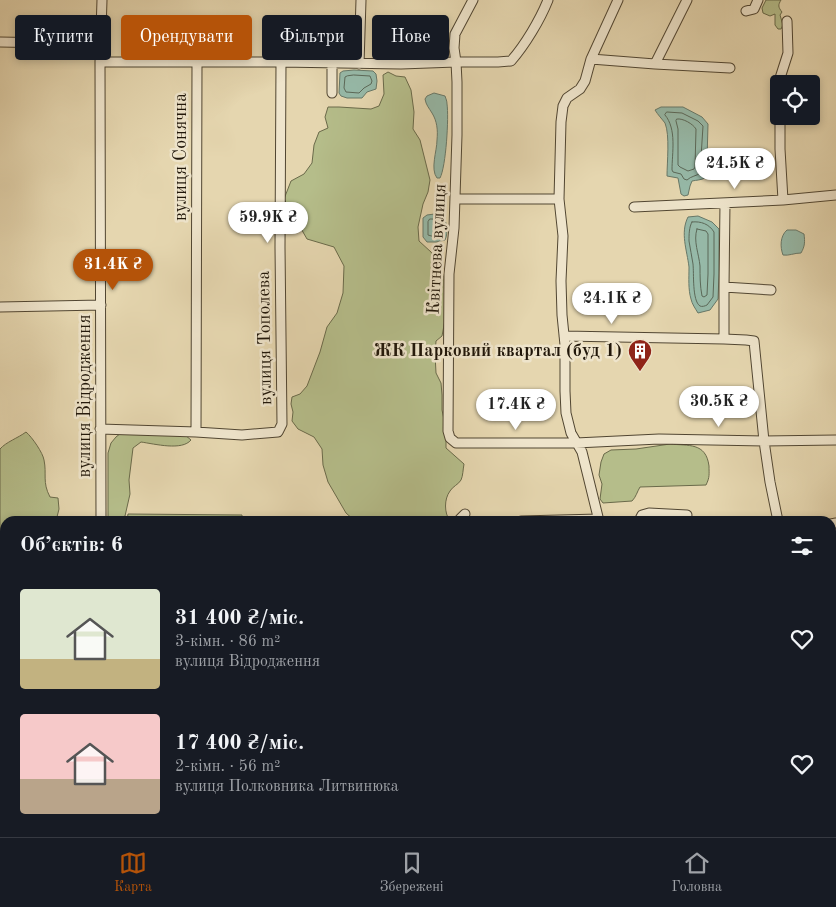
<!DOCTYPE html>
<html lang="uk">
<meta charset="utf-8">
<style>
body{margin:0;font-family:"Old Standard TT",serif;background:#20242c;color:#f1f3f6;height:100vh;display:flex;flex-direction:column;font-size:19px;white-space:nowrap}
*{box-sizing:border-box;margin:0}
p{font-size:16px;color:#9ea1a6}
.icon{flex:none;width:28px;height:28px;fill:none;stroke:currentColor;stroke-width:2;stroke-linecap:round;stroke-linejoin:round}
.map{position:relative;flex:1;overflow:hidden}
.details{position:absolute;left:0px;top:516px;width:836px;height:321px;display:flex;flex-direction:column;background:#171b24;border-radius:15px 15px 0 0;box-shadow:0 2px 8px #0003}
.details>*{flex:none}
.guide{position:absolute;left:15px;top:15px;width:500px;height:45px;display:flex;gap:10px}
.controls{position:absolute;left:770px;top:75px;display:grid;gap:10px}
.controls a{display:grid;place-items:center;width:50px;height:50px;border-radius:5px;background:#171b24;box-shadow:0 2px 8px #0003;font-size:25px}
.price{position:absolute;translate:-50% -42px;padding:0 11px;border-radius:18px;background:#fff;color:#222;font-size:16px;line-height:32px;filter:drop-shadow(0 1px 2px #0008)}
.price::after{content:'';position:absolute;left:50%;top:30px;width:15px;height:11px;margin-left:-8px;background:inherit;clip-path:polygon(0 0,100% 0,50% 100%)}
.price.selected{background:#b45309;color:#fff}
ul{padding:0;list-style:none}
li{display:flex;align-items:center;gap:15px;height:125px;padding:0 20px}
li span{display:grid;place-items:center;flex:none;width:140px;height:100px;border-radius:5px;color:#555}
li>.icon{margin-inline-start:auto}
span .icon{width:60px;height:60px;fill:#fffc;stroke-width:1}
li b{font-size:21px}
h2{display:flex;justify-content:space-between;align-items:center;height:60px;padding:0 20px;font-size:21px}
.pill{padding:0 18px;border-radius:5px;background:#171b24;box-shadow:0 2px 8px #0003;font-size:18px;line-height:45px}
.pill.selected{background:#b45309;color:#fff}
.tabs{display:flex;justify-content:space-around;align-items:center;height:70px;border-top:1px solid #363941;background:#171b24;font-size:14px;color:#9ea1a6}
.tabs a{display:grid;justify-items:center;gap:2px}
.tabs .selected{color:#b45309}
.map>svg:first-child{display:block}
.green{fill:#b5bd8a;stroke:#6a6a4a}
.water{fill:#96b9a8;stroke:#677868}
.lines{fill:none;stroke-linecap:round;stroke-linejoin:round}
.shore{stroke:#5b6858;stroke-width:1}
.minor-casing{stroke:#514632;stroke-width:11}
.minor{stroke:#eee4cb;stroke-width:9}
.rail{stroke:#201609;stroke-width:2;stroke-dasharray:9 9;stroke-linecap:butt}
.labels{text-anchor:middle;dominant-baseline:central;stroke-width:5;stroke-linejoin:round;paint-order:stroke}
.street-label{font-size:18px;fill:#201609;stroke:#eee4cb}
.poi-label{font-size:18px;font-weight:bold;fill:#201609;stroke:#eee4cb;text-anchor:end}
</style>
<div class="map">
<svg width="836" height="837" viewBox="0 0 836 837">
<rect width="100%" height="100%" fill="#e5d6af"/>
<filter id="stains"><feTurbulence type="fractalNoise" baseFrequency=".004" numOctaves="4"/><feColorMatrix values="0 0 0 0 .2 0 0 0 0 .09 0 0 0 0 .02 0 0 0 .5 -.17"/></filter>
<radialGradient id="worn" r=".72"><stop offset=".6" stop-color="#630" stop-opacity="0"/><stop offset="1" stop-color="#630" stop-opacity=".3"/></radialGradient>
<path class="green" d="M766,0h15c-3,5 -3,7 1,12l-2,3 3,10 -2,4h-3l-3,-4v-11l-5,2 -7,-3 -1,-5z
M388,72l8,4 9,1 6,13 3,22 -1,17 7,11 10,40 -2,12 -5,12 -5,23 1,14 12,11 8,12 5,14 1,42 -3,16 -6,5 -1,13 1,19 5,10 1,12v15l4,19v19l18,16c-1,5 -1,12 -3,16 -2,4 -9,7 -11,11 -6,8 -6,22 0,30h-95l-9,-8 -18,-31 -5,-17 -1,-16 -8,-12 -16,-8 -6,-8 1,-9 -2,-8 1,-7 8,-3 7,-8 13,-34 7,-25 10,-14 6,-20 1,-27 -10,-19 -27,-8 -23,-40 7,-18 13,-7 8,-11 2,-18 5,-13 9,-4 -3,-11 3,-10h11l32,2 8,-3 5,-12 -1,-19z
M26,432c6,5 17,21 18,28 3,14 -2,22 6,37l8,1 1,11 -3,12h-51v27l-5,-1v-98c6,-7 18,-11 26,-17z
M121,433l64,2 6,5c-9,11 -36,4 -50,2l-8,6 -4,32 1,14 -5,22 -7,5h-8l-2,-3v-65l3,-10 5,-6z
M670,444c18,2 36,-2 39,22 0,8 1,11 -3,19l-66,2c-3,5 -4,10 -8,14l-29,2 -3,-4 2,-15 -3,-9 2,-13 3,-8 7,-4 25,-1z
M128,514l114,1v6h-115z"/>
<path class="water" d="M354,70l19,1 3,3 1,7 -1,8 -9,3 -5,6h-15l-6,-2 -2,-3 1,-20 3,-2z
M434,93l11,3c1,3 2,5 2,8 2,13 -1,63 -7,74h-3c-7,-9 0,-27 0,-38 1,-10 0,-19 -5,-27 -3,-5 -6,-8 -7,-14l2,-3z
M661,107h22l19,10 6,7 -1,37 -2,17c-4,2 -8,2 -13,3l-2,5 -2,9 -4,1 -3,-2 -3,-16 -11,-2c0,-13 3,-41 -2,-53 -3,-4 -7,-8 -10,-13z
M442,213c4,7 7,19 3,27l-9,2h-9l-4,-5v-19l4,-3z
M698,216l14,6 7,7v45l-1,25 -8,11 -12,3c-3,-5 -6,-9 -7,-14 -3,-10 -2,-21 -2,-32 -2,-17 -9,-34 -1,-50z
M787,230h9l8,4c1,8 1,12 -3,19 -7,0 -12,3 -18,2 -3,-8 -3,-19 4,-25z"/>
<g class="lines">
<path class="shore" d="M354,75l16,1 2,5 -1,3 -7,4 -5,5 -13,-1 -2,-4 1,-11 2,-1z
M667,112l15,1 16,8 5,5 -3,47c-3,3 -9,3 -13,7l-3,-1 -3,-5 -8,-2 -1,-2c0,-17 5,-41 -7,-55z
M677,119c6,-1 16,5 19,10l-1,38 -1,2 -6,2 -8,-4 -2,-2v-36l-2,-8z
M430,219h8l2,1 2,13 -1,2 -6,2 -7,-2v-13z
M692,222c9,-1 17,2 22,10v42l-1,23 -6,8c-2,1 -5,2 -7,1 -8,-5 -6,-33 -7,-42 -1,-8 -3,-15 -4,-23 0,-6 0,-14 3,-19z
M697,229l9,2 2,3v40l-1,21 -3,2 -2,-1c-2,-10 -2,-20 -2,-30 -1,-12 -7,-25 -3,-37z"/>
<g class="minor-casing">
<path id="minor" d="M473,0l-18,34 -1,14 2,14 1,20v53l-3,93 -5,46 -1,157 2,7 6,5h120l83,-4 105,2 6,41 8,39
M746,11l8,-2 4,-9
M0,42l101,2
M591,59l64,5 75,4
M100,62h181l120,2 55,-2h42l13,-1c14,-16 29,-41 37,-61
M332,63v30
M359,64l2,-64
M655,64l32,-64
M780,84v-6l8,-25 -1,-32
M780,116v33l3,51
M456,199h103
M634,207l149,-7 53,-5
M724,287l47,3
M0,307l101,-2
M564,336l160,3v-52l1,-84
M724,339l22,1 8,1 10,100 72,-1
M100,429l96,3 46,3 36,-3 4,-8 -2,-177 1,-185
M196,432l1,-370
M101,521l-1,-459 2,-62
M459,521l1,-2 5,-5
M521,521l78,-2
M599,521l-17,-69 -11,-19 -5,-20 -1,-22v-46l-3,-30 -1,-34 2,-45 -4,-37 2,-77 2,-16 4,-8 13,-9 5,-8 6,-22 27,-59
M639,521l3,-6 7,-2 38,2
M831,524l5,-1
M100,837l1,-5
M466,837l1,-5
M650,837v-5
M727,837l1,-5"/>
</g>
<use href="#minor" class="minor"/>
<path class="rail" d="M0,559h5"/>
</g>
<defs>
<g id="building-pin" transform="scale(1.25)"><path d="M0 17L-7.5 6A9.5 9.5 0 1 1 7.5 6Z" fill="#8f2418" stroke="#eee4cb"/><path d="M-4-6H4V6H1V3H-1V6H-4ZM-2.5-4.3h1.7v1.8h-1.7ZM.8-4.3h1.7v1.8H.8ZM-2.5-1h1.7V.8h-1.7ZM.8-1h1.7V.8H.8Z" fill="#fff"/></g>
</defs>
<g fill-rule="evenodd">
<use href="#building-pin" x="640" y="351"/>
</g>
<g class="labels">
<g class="street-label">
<text transform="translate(181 157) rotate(-90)">вулиця Сонячна</text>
<text transform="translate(437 249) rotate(-87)">Квітнева вулиця</text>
<text transform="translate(265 338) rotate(-91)">вулиця Тополева</text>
<text transform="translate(85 396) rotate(-90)">вулиця Відродження</text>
</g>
<g class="poi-label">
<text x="622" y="351">ЖК Парковий квартал (буд 1)</text>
</g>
</g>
<rect width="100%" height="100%" filter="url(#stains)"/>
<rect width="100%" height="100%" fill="url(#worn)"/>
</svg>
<div class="controls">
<a><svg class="icon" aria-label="locate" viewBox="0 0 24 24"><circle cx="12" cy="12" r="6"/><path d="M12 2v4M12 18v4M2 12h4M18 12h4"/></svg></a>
</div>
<b class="price" style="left:735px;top:190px">24.5K ₴</b>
<b class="price" style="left:268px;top:244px">59.9K ₴</b>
<b class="price selected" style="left:113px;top:291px">31.4K ₴</b>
<b class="price" style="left:612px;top:325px">24.1K ₴</b>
<b class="price" style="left:719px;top:428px">30.5K ₴</b>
<b class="price" style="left:516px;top:431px">17.4K ₴</b>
<div class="guide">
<a class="pill">Купити</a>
<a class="pill selected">Орендувати</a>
<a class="pill">Фільтри</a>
<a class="pill">Нове</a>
</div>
<section class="details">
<h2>Об’єктів: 6<svg class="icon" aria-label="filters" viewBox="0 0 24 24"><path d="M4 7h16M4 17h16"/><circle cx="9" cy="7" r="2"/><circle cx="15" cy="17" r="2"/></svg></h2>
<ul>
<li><span style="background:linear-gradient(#dfe7d0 70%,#c2b280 0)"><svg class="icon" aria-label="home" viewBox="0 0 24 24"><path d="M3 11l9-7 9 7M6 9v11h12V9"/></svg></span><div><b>31 400 ₴/міс.</b><p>3-кімн. · 86 m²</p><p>вулиця Відродження</p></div><svg class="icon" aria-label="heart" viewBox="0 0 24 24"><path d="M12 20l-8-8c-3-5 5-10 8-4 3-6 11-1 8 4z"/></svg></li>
<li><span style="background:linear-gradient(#f6c9c9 65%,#b9a48a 0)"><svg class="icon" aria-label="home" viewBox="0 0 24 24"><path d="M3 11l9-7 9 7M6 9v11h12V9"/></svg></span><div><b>17 400 ₴/міс.</b><p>2-кімн. · 56 m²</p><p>вулиця Полковника Литвинюка</p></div><svg class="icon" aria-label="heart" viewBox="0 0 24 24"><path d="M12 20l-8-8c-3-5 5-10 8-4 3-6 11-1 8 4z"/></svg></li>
</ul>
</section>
</div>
<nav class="tabs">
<a class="selected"><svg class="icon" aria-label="map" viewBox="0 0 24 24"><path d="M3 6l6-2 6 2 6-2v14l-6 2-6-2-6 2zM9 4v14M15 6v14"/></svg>Карта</a>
<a><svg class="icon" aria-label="saved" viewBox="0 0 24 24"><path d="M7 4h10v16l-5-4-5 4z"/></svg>Збережені</a>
<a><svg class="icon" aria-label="home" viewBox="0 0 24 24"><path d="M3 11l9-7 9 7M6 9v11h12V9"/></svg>Головна</a>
</nav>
